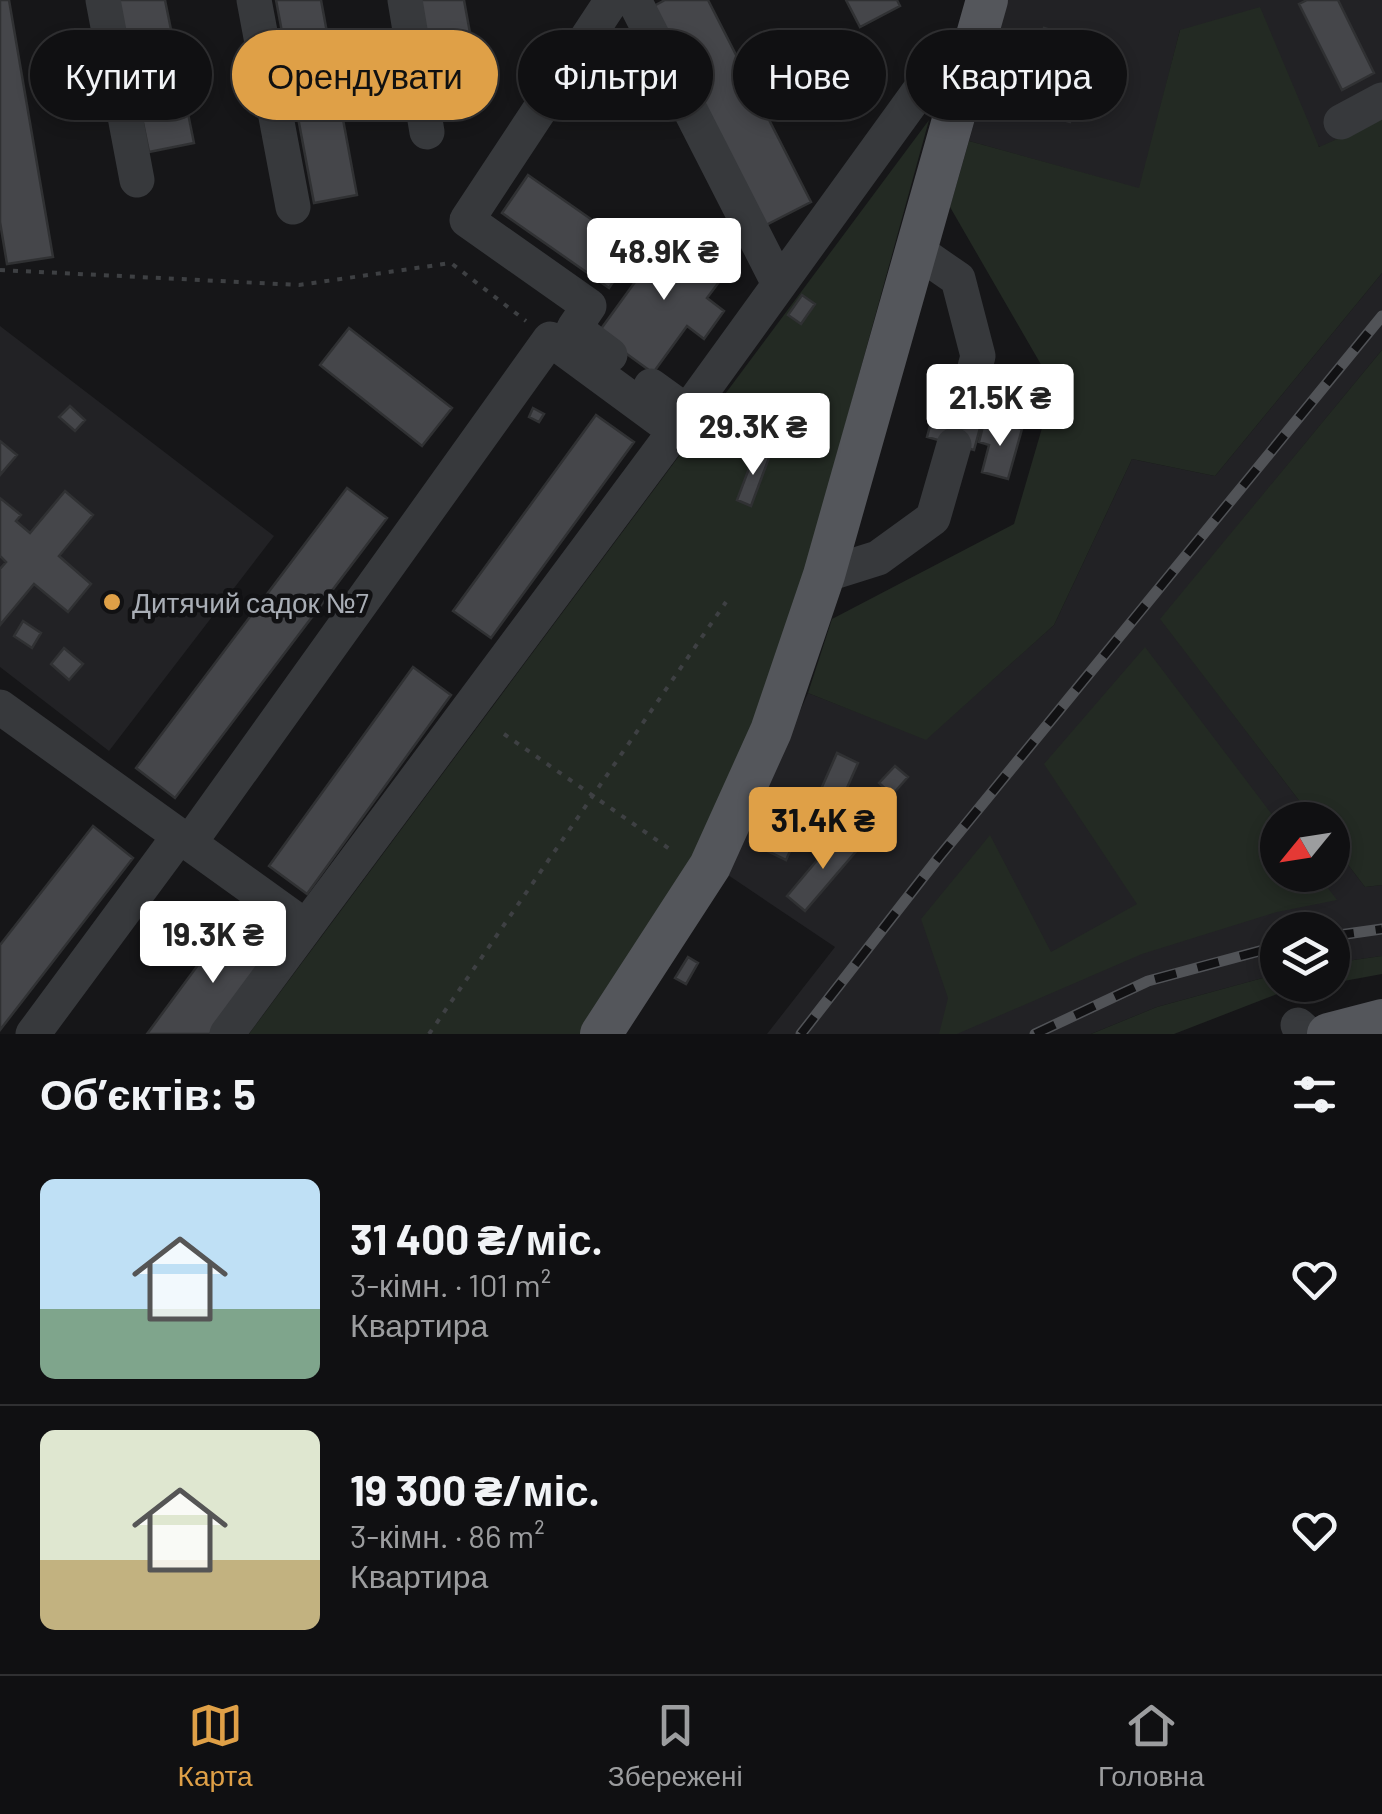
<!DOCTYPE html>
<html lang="uk">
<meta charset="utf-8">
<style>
body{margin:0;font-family:Barlow,sans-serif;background:#19191b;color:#f1f3f6;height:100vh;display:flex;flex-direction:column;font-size:38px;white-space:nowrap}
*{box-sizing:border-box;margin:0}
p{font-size:32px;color:#9c9d9f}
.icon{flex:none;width:55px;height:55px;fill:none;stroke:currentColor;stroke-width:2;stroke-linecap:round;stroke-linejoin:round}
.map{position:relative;height:1034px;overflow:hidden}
.side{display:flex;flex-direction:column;background:#101012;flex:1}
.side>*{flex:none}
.hud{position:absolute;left:30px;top:30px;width:1322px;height:90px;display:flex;gap:20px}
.needle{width:65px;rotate:240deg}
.controls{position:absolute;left:1260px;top:802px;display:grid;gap:20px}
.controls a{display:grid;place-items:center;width:90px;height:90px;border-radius:50%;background:#101012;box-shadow:0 5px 15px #0003,0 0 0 2px #303032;font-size:50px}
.price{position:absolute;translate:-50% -85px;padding:0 22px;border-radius:10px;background:#fff;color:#222;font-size:32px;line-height:65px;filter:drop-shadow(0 2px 5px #0008)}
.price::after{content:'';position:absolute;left:50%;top:60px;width:30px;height:22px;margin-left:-15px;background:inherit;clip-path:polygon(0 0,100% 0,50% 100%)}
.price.on{background:#dfa047;color:#111}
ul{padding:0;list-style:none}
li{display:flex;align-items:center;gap:30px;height:250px;padding:0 40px}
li+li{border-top:2px solid #303032}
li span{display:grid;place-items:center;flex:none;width:280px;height:200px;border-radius:15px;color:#555}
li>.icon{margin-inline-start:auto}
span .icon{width:120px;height:120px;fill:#fffc;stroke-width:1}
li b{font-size:42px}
h2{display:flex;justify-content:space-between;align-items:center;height:120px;padding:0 40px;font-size:42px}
.pill{padding:0 35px;border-radius:45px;background:#101012;box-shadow:0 5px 15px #0003,0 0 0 2px #303032;font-size:35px;line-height:90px}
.pill.on{background:#dfa047;color:#111}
.menu{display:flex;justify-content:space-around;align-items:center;height:140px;border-top:2px solid #303032;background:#101012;font-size:28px;color:#9c9d9f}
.menu a{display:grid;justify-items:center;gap:5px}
.menu .on{color:#dfa047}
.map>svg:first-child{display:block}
.built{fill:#222225}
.green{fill:#232a23}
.building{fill:#45464a;stroke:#303133;stroke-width:2.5}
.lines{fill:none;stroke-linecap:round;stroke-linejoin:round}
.path{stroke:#3e4043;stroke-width:4;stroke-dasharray:5 8;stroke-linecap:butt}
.minor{stroke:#37393c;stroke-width:35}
.major{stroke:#54565b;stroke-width:42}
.rail-casing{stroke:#515357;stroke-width:11}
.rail{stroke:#111113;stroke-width:8;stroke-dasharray:22;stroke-linecap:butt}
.poi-dot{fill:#dfa047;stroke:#111113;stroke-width:4}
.labels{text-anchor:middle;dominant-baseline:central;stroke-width:9;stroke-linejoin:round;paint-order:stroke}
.poi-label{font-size:28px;fill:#a9aeb6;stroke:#111113;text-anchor:start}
</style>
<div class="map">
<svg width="1382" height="1034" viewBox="0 0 1382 1034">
<rect width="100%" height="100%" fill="#161618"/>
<path class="built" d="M1008,0h374v119l-62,28 -140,-117 -40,159 -171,-48z
M1382,273v77l-221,269 153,201h-36v55h54l1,-30 32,42 17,-2v71l-49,7 -1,-33h-54l-1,44 -120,33 -66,27h-324l68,-87 -107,-72 80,-182 118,46 128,-114 78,-166 83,17z
M0,326l274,210 -165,215 -109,-84z"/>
<path class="green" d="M1260,7l59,140 63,-28v154l-167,203 -83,-17 -78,166 -128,115 -118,-47 24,-74 182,-95 40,-137 -104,-180 19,-66 170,47 41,-158z
M929,120l-128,466 -46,138 -61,133 -114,177h-331z
M1382,350v535l-17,2 -32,-42 -1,-25h-18l-154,-201z
M1145,647l132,174 1,54h40l19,25 -60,12 -135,42 -185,80h-18l9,-36 -27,-79 69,-84 61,117 86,-48 -93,-140z
M1382,956v18l-49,9v-20z
M1277,974l1,11h44l-37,6 -111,43h-83l66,-27z"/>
<path class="building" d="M0,0h9l44,257 -46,7 -7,-42z
M118,0h47l29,143 -45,9z
M276,0h45l36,195 -43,8z
M419,0h45l17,93 -44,8z
M665,0h43l103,202 -47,24 -112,-219z
M846,0h51l3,6 -40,21z
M1307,0h31l36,73 -32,17 -43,-86z
M1044,28l41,12 -17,60 8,2 -6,20 -48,-13z
M528,175l107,75 -26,38 -107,-75z
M671,234l54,40 -18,24 17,13 -20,28 -17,-13 -34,47 -55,-40 37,-51 -15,-11 15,-21 16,11z
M802,295l13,9 -14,20 -13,-9z
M349,328l103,80 -30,38 -102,-81z
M936,404l47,13 -9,33 -47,-13z
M70,406l15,14 -10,11 -16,-14z
M533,408l11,6 -5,8 -10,-5z
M596,415l38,27 -143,196 -38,-27z
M995,422l27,7 -14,50 -26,-7 7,-27 -10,-3 4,-16 10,3z
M0,441l17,14 -17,20z
M756,450l14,5 -19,51 -14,-6z
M347,488l40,30 -212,280 -39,-30z
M65,491l28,24 -34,41 32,28 -23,28 -34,-28 -34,41v-56l6,-7 -6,-6v-58l21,17 -5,6 14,12z
M23,621l18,12 -9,15 -18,-12z
M64,648l19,16 -14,16 -18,-16z
M413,667l38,28 -144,199 -38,-28z
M837,753l21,10 -15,34 -21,-10z
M895,766l13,11 -16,18 -13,-12z
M806,790l15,6 -5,13 -15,-5z
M781,805l25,11 -20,44 -25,-12z
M93,826l40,32 -133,172v-85z
M840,833l18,16 -53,62 -18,-15z
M229,923l41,31 -60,80h-63z
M688,957l10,6 -12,21 -11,-6z"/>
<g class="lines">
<path class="path" d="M0,270l299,15 152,-22 75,58
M504,734l167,116
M429,1034l297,-432"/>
<path class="minor" d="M103,0l34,180
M254,0l39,207
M405,0l22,132
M634,0l145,284
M1341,122l41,-22
M916,250l42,29 20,77 -15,56
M610,355l-36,-27 15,-22 -122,-86 145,-220
M651,386l36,26 238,-329 48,-33
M824,575l54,-17 55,-40 21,-73
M0,707l306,220 -79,107
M190,842l360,-503 125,92 -369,496
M33,1034l147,-199
M1302,1034l-4,-9 10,9"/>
<path class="major" d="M601,1034l109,-168 61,-135 53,-156 163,-575
M1328,1034l54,-14"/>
<g class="rail-casing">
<path id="rail" d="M1332,936l50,-7
M801,1034l138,-177 443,-541
M1035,1034l113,-53 130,-35"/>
</g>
<use href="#rail" class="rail"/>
</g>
<circle class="poi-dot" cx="112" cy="602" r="10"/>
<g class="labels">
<g class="poi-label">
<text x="132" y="602">Дитячий садок №7</text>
</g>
</g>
</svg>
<div class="controls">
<a><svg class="needle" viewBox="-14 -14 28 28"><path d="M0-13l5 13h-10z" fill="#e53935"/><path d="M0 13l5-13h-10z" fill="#9c9d9f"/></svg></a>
<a><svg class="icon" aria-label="layers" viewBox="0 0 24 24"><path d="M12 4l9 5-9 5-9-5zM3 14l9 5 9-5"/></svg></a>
</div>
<b class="price" style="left:664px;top:303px">48.9K ₴</b>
<b class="price" style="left:1000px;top:449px">21.5K ₴</b>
<b class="price" style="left:753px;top:478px">29.3K ₴</b>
<b class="price on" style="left:823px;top:872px">31.4K ₴</b>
<b class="price" style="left:213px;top:986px">19.3K ₴</b>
<div class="hud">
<a class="pill">Купити</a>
<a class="pill on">Орендувати</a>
<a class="pill">Фільтри</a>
<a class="pill">Нове</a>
<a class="pill">Квартира</a>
</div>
</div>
<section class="side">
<h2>Об’єктів: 5<svg class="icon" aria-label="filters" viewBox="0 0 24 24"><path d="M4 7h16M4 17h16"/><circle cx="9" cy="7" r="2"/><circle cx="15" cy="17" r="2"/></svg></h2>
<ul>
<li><span style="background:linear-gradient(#bfe0f5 65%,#7fa58c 0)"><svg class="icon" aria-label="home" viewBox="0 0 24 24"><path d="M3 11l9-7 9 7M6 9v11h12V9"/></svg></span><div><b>31 400 ₴/міс.</b><p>3-кімн. · 101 m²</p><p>Квартира</p></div><svg class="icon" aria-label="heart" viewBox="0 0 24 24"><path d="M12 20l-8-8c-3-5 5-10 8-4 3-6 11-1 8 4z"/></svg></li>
<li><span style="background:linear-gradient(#dfe7d0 65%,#c2b280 0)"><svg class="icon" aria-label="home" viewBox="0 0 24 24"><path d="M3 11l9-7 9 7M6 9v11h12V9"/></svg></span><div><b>19 300 ₴/міс.</b><p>3-кімн. · 86 m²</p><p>Квартира</p></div><svg class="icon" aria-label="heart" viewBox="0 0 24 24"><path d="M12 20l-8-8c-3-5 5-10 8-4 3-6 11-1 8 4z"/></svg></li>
</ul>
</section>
<nav class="menu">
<a class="on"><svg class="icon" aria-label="map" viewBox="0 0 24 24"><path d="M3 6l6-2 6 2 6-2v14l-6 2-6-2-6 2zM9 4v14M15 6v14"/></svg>Карта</a>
<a><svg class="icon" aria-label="saved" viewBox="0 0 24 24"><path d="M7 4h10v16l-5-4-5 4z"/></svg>Збережені</a>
<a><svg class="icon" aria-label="home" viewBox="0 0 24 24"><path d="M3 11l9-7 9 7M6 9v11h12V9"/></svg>Головна</a>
</nav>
